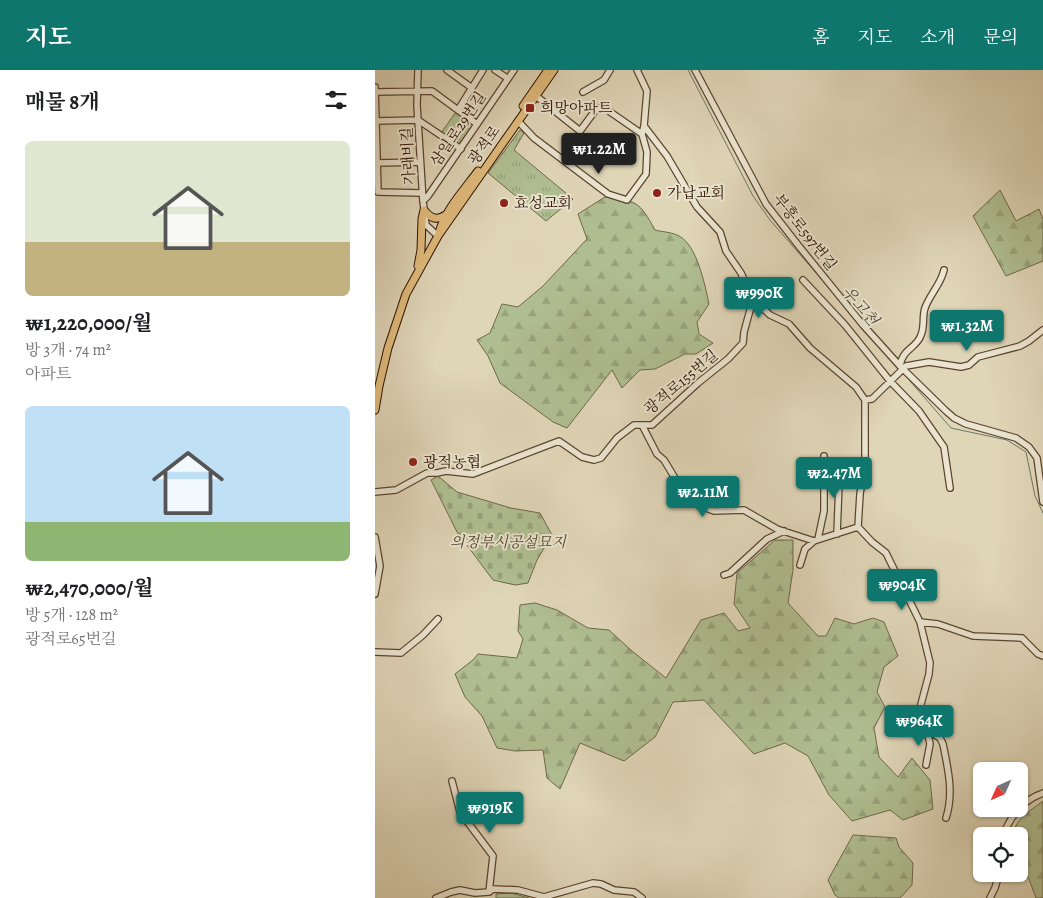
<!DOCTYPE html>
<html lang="ko">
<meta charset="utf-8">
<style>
body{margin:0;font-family:Alegreya,"Noto Serif KR",serif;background:#f2f2f2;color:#202124;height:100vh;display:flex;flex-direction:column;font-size:19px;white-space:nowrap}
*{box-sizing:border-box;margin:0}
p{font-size:16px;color:#757577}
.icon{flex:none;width:28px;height:28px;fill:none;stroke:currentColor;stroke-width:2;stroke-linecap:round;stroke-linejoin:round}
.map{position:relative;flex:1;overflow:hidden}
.panel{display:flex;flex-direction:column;background:#fff;width:375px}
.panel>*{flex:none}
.needle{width:32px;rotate:225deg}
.buttons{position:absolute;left:598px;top:692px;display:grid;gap:10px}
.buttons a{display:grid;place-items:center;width:55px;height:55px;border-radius:8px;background:#fff;box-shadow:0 1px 4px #0004;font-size:25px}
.price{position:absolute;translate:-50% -42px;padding:0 11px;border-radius:5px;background:#0f766e;color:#fff;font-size:16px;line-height:32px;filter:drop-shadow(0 1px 2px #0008)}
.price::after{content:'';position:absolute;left:50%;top:30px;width:15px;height:11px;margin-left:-8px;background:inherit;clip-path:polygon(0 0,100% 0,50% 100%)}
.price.on{background:#222;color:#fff}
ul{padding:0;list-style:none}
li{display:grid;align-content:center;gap:10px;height:265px;padding:0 25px}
li span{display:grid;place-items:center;height:155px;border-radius:8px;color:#555}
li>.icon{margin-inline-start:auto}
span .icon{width:90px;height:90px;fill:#fffc;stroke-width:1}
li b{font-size:21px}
h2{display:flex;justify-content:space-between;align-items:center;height:60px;padding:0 25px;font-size:21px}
header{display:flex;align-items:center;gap:30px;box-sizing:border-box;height:70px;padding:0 25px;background:#0f766e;color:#fff}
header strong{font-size:24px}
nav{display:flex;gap:28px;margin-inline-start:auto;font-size:18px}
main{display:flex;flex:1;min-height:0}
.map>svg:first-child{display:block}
.forest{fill:url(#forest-firs);stroke:#6f6848}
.cemetery{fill:url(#cemetery-stones);stroke:#6f6848}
.park{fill:url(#park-tufts);stroke:#6f6848}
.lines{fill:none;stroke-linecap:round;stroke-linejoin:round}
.stream{stroke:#6c7765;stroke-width:1}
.minor-casing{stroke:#5b442e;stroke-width:8}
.major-casing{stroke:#2f1300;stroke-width:9}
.minor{stroke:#eae4d0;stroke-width:5.5}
.major{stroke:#e0ba7c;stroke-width:7}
.poi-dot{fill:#8f2418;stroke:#eae4d0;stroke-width:2}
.labels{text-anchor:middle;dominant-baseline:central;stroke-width:4;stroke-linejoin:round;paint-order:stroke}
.poi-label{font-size:15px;fill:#2f1300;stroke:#eae4d0;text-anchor:start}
.street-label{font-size:15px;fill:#2f1300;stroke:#eae4d0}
.park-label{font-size:15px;font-style:italic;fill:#55462c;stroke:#eae4d0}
.water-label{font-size:16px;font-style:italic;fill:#534d3b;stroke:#eae4d0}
</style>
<header>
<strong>지도</strong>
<nav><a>홈</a><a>지도</a><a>소개</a><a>문의</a></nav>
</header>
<main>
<section class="panel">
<h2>매물 8개<svg class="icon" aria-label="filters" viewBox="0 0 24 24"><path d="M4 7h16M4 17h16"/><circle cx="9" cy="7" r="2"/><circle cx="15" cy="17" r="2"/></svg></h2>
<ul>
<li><span style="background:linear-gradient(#dfe7d0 65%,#c2b280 0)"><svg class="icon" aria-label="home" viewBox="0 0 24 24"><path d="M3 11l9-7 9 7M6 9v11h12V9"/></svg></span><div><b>₩1,220,000/월</b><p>방 3개 · 74 m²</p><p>아파트</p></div></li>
<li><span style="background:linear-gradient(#bfe0f5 75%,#8fb573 0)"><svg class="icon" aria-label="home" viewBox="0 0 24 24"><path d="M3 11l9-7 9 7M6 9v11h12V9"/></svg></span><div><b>₩2,470,000/월</b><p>방 5개 · 128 m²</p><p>광적로65번길</p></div></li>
</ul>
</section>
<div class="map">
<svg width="668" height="828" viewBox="0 0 668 828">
<defs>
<pattern id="forest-firs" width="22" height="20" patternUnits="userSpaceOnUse" patternTransform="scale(1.25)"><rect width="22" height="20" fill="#afbe91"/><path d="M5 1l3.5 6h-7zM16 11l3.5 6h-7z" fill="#97a27b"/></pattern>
<pattern id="cemetery-stones" width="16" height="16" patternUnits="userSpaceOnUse" patternTransform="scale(1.25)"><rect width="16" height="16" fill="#afbe91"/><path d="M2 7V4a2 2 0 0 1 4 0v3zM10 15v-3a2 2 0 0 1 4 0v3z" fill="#97a27b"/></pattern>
<pattern id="park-tufts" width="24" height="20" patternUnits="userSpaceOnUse" patternTransform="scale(1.25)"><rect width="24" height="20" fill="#afbe91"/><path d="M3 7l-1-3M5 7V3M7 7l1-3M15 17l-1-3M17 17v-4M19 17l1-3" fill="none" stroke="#97a27b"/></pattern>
</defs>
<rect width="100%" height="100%" fill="#dfd5b7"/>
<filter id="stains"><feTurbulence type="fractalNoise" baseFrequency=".004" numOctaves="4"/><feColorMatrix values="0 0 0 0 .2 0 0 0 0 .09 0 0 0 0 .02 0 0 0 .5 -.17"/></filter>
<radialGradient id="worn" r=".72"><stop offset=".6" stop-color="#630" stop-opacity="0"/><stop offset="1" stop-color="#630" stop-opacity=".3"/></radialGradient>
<path class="forest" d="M625,120l16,31 23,-12 4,10v42l-37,15 -33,-60z
M230,127c32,4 34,4 50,33 7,2 17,2 24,6 18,9 26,49 30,68l-12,18 2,12 14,9 -17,11h-11l-30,15 -15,1 -18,18 -10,-18 -45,58 -14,-6 -53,-39 -12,-27 -11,-16 13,-7 12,-29 16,3 25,-21 44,-47 -9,-25z
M400,470h18v30l-5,33 30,33h8l9,-18 19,6 19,-6 11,4 14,34 -14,11 -7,25 8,15 -11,21 5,29 19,20 14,-19 18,22 3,29 -30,11 -13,-10 -38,11 -23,-26 -21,-39 -23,-13 -31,11 -50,-54 -31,2 -18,35 -31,24 -44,-18 -20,46 -13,-11 -4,-28 -28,1 -18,-3 -15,-32 -17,-19 -10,-23 18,-14 5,-6 39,4 6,-19 -5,-8 2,-26 15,-2 22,7 31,18 21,2 23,21 34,27 35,-58 23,-7 14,18 12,-3 -16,-24 3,-31z
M668,731v97h-7l-7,-19 -10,-15v-28h-6c1,-16 17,-25 30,-35z
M478,765l43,3 3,9 14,16 -1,22 -12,13h-61l-4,-3 -7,-15z
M136,823l18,5h-33v-4z"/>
<path class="cemetery" d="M63,406l19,16 54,16 29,5 12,22 -15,25 -9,23 -13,2 -22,-5 -36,-48 -26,-52z"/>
<path class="park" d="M81,42l17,12 -13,22 -19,-13z
M145,60l4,3 -10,17 59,49 -27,22 -58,-48z"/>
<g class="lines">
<path class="stream" d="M313,0l65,126 17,24 61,70
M528,303l48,55 56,12 19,12 9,44 8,17"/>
<g class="minor-casing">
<path id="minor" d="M43,0l-1,35 6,96 3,24 12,11
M72,0l25,18
M120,0l12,8
M262,0l10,21 -3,35 23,30 30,51 23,25 6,19 15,22 12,26 17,16 19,9 21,24 46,39 9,13v63l-5,31 -2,33 -44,14 -37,-12 -33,-19 -30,1 -14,-5 -13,-8 -23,-38 -7,-6 -15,-29
M320,0l71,134 32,41 65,80 37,41 46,45 8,7 12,6 50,14 13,9 8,11 6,44
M0,17l3,105
M0,22l57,-1 45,33
M208,22l21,-12 6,-10
M161,26l44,35 17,-23 6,-1 39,27
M83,40l25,-40
M1,51l42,-1 43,29
M143,51l16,17 74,56 19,6 19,-26 1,-22 -5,-18 2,-8
M2,93l43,-1
M3,122l44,1
M48,131l5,-5 86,-126
M428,210l42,45 45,56 29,30 25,36 6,41
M525,296c2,-17 17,-18 21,-31 4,-9 1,-19 4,-27 5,-14 16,-24 19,-38
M490,330l7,-1 34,-33 23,-4 32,5 8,-2 9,-8 42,-11 9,-5 14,-11
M0,422l21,-2 31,-17h10l9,-2 27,3 86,-33 23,16 12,3 7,-2 16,-20 17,-13h18l46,-42 30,-24 15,-16 1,-11 9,-33
M483,457l14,15 14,11 34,69 10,41 -1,11 -9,34 7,22 13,8 3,6c5,25 11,49 3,74
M462,464l2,-51 -1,-16
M0,467l5,29 -5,28
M443,469l6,-28v-55
M425,495l5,-16 9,-8
M349,505l6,-2 37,-34 17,-8
M545,552l18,2 35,12 49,2 16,16 5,2
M0,582l26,1 22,-18 15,-16
M551,695l4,-21 -3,-14
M77,711l8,31 33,44 -4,36
M628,766c7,-19 20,-36 40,-43
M61,828l15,-6 9,-2 15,3 14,-1 4,-3 25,1 26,7 49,-14 8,1 13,6 20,2 8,6
M615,828l5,-10 4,-14"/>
</g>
<g class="major-casing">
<path id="major" d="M148,36l25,-36
M49,140c7,9 13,11 23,4
M64,163c6,-23 25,-43 39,-62
M43,196l3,-16 1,-31 2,-9
M0,340l4,-24 9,-38 18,-54 32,-58 116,-166"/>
</g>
<use href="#minor" class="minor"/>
<use href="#major" class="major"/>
</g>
<g class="poi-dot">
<rect x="150" y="33" width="10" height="10" rx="2.5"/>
<circle cx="282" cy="123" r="5"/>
<circle cx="129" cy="133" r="5"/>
<circle cx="38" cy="392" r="5"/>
</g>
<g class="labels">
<g class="poi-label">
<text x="165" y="38">희망아파트</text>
<text x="292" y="123">가납교회</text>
<text x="139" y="133">효성교회</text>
<text x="48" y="392">광적농협</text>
</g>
<g class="street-label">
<text transform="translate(83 59) rotate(-56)">삼일로29번길</text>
<text transform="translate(109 75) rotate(-55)">광적로</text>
<text transform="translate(33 86) rotate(-93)">가래비길</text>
<text transform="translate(430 162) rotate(52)">부흥로597번길</text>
<text transform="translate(306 312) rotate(-40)">광적로155번길</text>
</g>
<g class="park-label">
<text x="133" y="472">의정부시공설묘지</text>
</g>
<g class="water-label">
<text transform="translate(485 236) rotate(49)">우고천</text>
</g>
</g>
<rect width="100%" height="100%" filter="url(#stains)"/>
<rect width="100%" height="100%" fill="url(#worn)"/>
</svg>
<div class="buttons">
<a><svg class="needle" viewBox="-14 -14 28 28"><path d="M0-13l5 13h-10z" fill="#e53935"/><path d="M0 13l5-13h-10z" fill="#757577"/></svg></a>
<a><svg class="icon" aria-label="locate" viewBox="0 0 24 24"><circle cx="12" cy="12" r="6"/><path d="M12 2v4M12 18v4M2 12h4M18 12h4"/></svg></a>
</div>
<b class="price on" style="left:224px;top:105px">₩1.22M</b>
<b class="price" style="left:384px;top:249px">₩990K</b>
<b class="price" style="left:592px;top:282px">₩1.32M</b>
<b class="price" style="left:459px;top:429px">₩2.47M</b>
<b class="price" style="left:328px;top:448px">₩2.11M</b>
<b class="price" style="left:527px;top:541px">₩904K</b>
<b class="price" style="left:544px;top:677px">₩964K</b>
<b class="price" style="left:115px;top:764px">₩919K</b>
</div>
</main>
